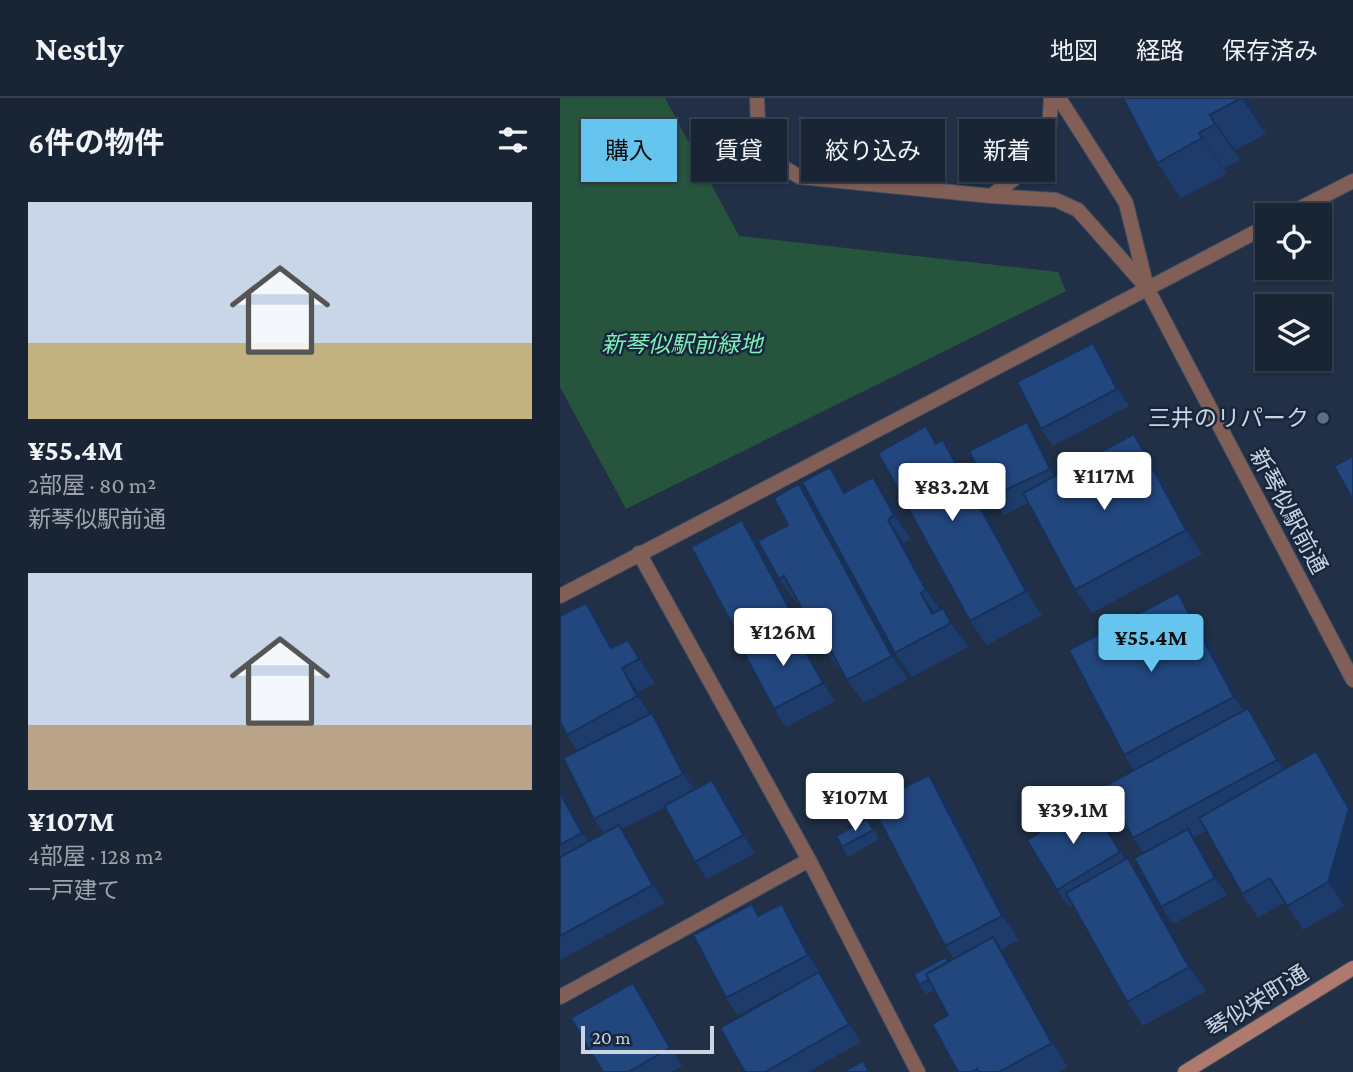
<!DOCTYPE html>
<html lang="ja">
<meta charset="utf-8">
<style>
body{margin:0;font-family:"Crimson Pro","Noto Sans JP",serif;background:#222c3c;color:#f1f3f6;height:100vh;display:flex;flex-direction:column;font-size:26px;white-space:nowrap}
*{box-sizing:border-box;margin:0}
p{font-size:23px;color:#9fa4ac}
.icon{flex:none;width:38px;height:38px;fill:none;stroke:currentColor;stroke-width:2;stroke-linecap:round;stroke-linejoin:round}
.map{position:relative;flex:1;overflow:hidden}
.drawer{display:flex;flex-direction:column;background:#192434;width:560px}
.drawer>*{flex:none}
.banner{position:absolute;left:21px;top:21px;width:665px;height:63px;display:flex;gap:14px}
.buttons{position:absolute;left:695px;top:105px;display:grid;gap:14px}
.buttons a{display:grid;place-items:center;width:77px;height:77px;border-radius:0px;background:#192434;box-shadow:0 2px 5px #0004,0 0 0 2px #37414f;font-size:35px}
.scale{position:absolute;left:21px;bottom:18px;width:133px;box-sizing:border-box;padding-left:7px;border:4px solid #cad4e2;border-top:0;font-size:19px;line-height:24px;white-space:nowrap;color:#cad4e2;-webkit-text-stroke:5px #17263b;paint-order:stroke}
.price{position:absolute;translate:-50% -60px;padding:0 16px;border-radius:7px;background:#fff;color:#222;font-size:23px;line-height:46px;filter:drop-shadow(0 2px 4px #0008)}
.price::after{content:'';position:absolute;left:50%;top:42px;width:21px;height:16px;margin-left:-10px;background:inherit;clip-path:polygon(0 0,100% 0,50% 100%)}
.price.selected{background:#65c5ef;color:#111}
ul{padding:0;list-style:none}
li{display:grid;align-content:center;gap:14px;height:371px;padding:0 28px}
li span{display:grid;place-items:center;height:217px;border-radius:0px;color:#555}
li>.icon{margin-inline-start:auto}
span .icon{width:126px;height:126px;fill:#fffc;stroke-width:1}
li b{font-size:30px}
h2{display:flex;justify-content:space-between;align-items:center;height:84px;padding:0 28px;font-size:30px}
.chip{padding:0 24px;border-radius:0px;background:#192434;box-shadow:0 2px 5px #0004,0 0 0 2px #37414f;font-size:24px;line-height:63px}
.chip.selected{background:#65c5ef;color:#111}
header{display:flex;align-items:center;gap:42px;box-sizing:border-box;height:98px;padding:0 35px;background:#192434;border-bottom:2px solid #37414f}
header strong{font-size:33px}
nav{display:flex;gap:38px;margin-inline-start:auto;font-size:24px}
main{display:flex;flex:1;min-height:0}
.map>svg:first-child{display:block}
.green{fill:#27543d}
.lines{fill:none;stroke-linecap:round;stroke-linejoin:round}
.minor-casing{stroke:#3f4e62;stroke-width:16}
.tertiary-casing{stroke:#3f4e62;stroke-width:16}
.secondary-casing{stroke:#3f4e62;stroke-width:16}
.minor{stroke:#815f57;stroke-width:14}
.tertiary{stroke:#815f57;stroke-width:14}
.secondary{stroke:#af796d;stroke-width:14}
.wall{fill:#1d3c6c}
.shaded-wall{fill:#183158}
.building{fill:#22467e;stroke:#183158;stroke-width:2}
.service-dot{fill:#5c6f8a;stroke:#17263b;stroke-width:2.5}
.labels{text-anchor:middle;dominant-baseline:central;stroke-width:5;stroke-linejoin:round;paint-order:stroke}
.park-label{font-size:23px;font-style:italic;fill:#7fefb5;stroke:#17263b}
.poi-label{font-size:23px;fill:#cad4e2;stroke:#17263b;text-anchor:end}
.street-label{font-size:23px;fill:#cad4e2;stroke:#17263b}
</style>
<header>
<strong>Nestly</strong>
<nav><a>地図</a><a>経路</a><a>保存済み</a></nav>
</header>
<main>
<section class="drawer">
<h2>6件の物件<svg class="icon" aria-label="filters" viewBox="0 0 24 24"><path d="M4 7h16M4 17h16"/><circle cx="9" cy="7" r="2"/><circle cx="15" cy="17" r="2"/></svg></h2>
<ul>
<li><span style="background:linear-gradient(#c9d6e8 65%,#c2b280 0)"><svg class="icon" aria-label="home" viewBox="0 0 24 24"><path d="M3 11l9-7 9 7M6 9v11h12V9"/></svg></span><div><b>¥55.4M</b><p>2部屋 · 80 m²</p><p>新琴似駅前通</p></div></li>
<li><span style="background:linear-gradient(#c9d6e8 70%,#b9a48a 0)"><svg class="icon" aria-label="home" viewBox="0 0 24 24"><path d="M3 11l9-7 9 7M6 9v11h12V9"/></svg></span><div><b>¥107M</b><p>4部屋 · 128 m²</p><p>一戸建て</p></div></li>
</ul>
</section>
<div class="map">
<svg width="793" height="974" viewBox="0 0 793 974">
<rect width="100%" height="100%" fill="#213046"/>
<path class="green" d="M0,0h105l74,138 319,36 8,19 -440,218 -66,-122z"/>
<g class="lines">
<g class="minor-casing">
<path id="minor" d="M197,0l1,25 23,43 19,11 191,19 65,4 22,10 69,78
M499,0l67,105 20,81
M431,98l42,-31 16,-32 2,-35
M727,117l66,-34
M79,455l170,307 109,212
M0,498l707,-370
M0,899l249,-137"/>
</g>
<g class="tertiary-casing">
<path id="tertiary" d="M587,190l206,392"/>
</g>
<g class="secondary-casing">
<path id="secondary" d="M625,974l168,-104"/>
</g>
<use href="#minor" class="minor"/>
<use href="#tertiary" class="tertiary"/>
<use href="#secondary" class="secondary"/>
</g>
<path class="wall" d="M563,0h128l-3,2 18,34 -31,16 5,10 -16,8 3,6 -46,24 -24,-35z
M545,262l24,46 -76,40 -12,-17z
M574,336l17,23 51,97 -110,59 -17,-23 -47,-87 -24,12 -13,-18 48,-57 18,35z
M378,345l22,21 82,151 -55,30 -17,-24z
M313,379l17,24 21,38 -7,4 36,67 20,22 8,15 -56,30 -17,-24 -48,-161z
M239,386l16,24 93,171 -44,24 -17,-23 -7,-13 -2,1 -17,-24 -23,-43 -2,1 -17,-23 9,-54z
M194,439l50,94 -7,4 7,10 31,56 -49,26 -12,-18 -26,-58 -7,-10z
M618,495l17,23 50,94 19,22 21,37 48,6 12,131 -42,24 -18,-28 -27,16 -16,-24 -36,-63 -12,6 6,9 27,49 -54,29 -12,-17 -17,-54 -11,-15 1,-68 -10,-15z
M42,528l12,21 14,-7 16,23 11,20 -17,9 12,22 14,17 31,58 17,-9 13,17 30,56 -48,26 -12,-17 -30,-55 -43,22 9,13 34,61 -105,57v-172l29,53 15,-8 -10,-14 -16,-68 -11,-16z
M369,677l17,24 73,141 -17,9 8,12 58,106 -9,5h-101l-10,-57 -14,-25 -8,4 -7,-9 26,-28 4,5 5,-3 -9,-13z
M530,704l13,18 23,39 19,23 61,109 -63,35 -16,-24 -54,-97 -4,2 -12,-17z
M314,730l5,11 -31,18 -6,-10z
M222,806l12,17 26,51h-1l12,17 30,53 -53,30h-63l57,-91 -64,34 -12,-17 34,-82z
M73,885l12,17 37,66 -11,6h-68z"/>
<path class="shaded-wall" d="M681,0h6l19,36z
M650,17l25,35 5,10 -25,-36z
M639,35l25,35 3,6 -25,-36z
M533,245l12,17 24,46 -12,-17z
M467,324l12,18 23,46 -12,-17z
M574,336l17,23 51,97 -16,-24z
M383,342l17,24 82,151 -16,-24z
M270,369l17,24 14,26 -17,-24z
M313,379l17,24 21,38 -17,-24z
M239,386l16,24 93,171 -16,-23z
M182,422l12,17 50,94 -12,-17z
M328,422l16,23 38,70 -16,-23z
M361,495l16,23 -5,-2z
M618,495l17,23 55,104 -16,-23z
M26,505l16,23 23,41 -14,-19z
M383,510l17,24 8,15 -17,-24z
M232,529l12,18 31,56 -12,-18z
M68,542l16,23 11,20 -16,-24z
M62,570l16,24 16,28 -17,-24z
M688,610l16,24 29,52 -16,-24z
M92,615l12,18 31,60 -12,-17z
M756,653l17,24 20,36v66l-8,29 -17,-24z
M369,677l17,24 73,141 -17,-24z
M152,682l13,17 30,56 -12,-18z
M0,690l34,62 -12,-17 -22,-40z
M530,704l13,18 29,49 -12,-17z
M59,727l12,17 34,61 -12,-18z
M628,731l12,17 27,49 -12,-17z
M568,760l17,24 61,109 -17,-24z
M222,806l12,17 26,51 -12,-17z
M433,839l17,24 58,106 -16,-24z
M259,874l12,17 30,53 -12,-18z
M73,885l12,17 37,66 -12,-18z"/>
<path class="building" d="M563,0h118l-31,17 5,9 -16,9 3,5 -45,25z
M533,245l24,46 -76,40 -24,-47z
M467,324l23,47 -59,28 -22,-46z
M366,328l10,18 7,-4 83,151 -56,30 -92,-168z
M574,336l52,96 -111,60 -52,-97z
M793,358v44l-19,-34z
M270,369l14,26 29,-16 21,38 -6,5 38,70 -5,3 11,21 11,-6 8,15 -56,30 -93,-171z
M239,386l93,172 -45,24 -21,-38 -5,2 -37,-68 -5,3 -21,-38 30,-16 -14,-27z
M182,422l50,94 -51,27 -50,-94z
M618,495l56,104 -110,58 -55,-105z
M26,505l25,45 17,-8 11,19 -17,9 15,28 -70,39 -7,-13v-106z
M232,529l31,56 -49,26 -30,-56z
M688,610l29,52 -144,78 -28,-52z
M92,615l31,61 -89,45 -31,-61z
M756,653l33,58 -21,73 -41,24 -17,-28 -28,16 -43,-76z
M369,677l73,141 -57,30 -74,-142z
M152,682l31,55 -48,27 -31,-56z
M0,695l22,40 -22,12z
M530,704l30,50 -63,38 -30,-50z
M307,721l6,11 -31,17 -6,-11z
M59,727l34,60 -93,51v-79z
M628,731l27,49 -54,29 -27,-49z
M568,760l61,109 -62,35 -61,-109z
M192,806l6,12 24,-12 26,51 -82,43 -33,-63z
M433,839l59,106 -53,29h-20l-2,-3 -5,3h-14l-26,-48 16,-9 -22,-41z
M385,859l3,5 -22,12 3,6 -10,5 -5,-11z
M259,874l30,52 -84,48h-20l-25,-44z
M73,885l37,65 -42,24h-25l-32,-54z
M303,963l6,11h-26z"/>
<circle class="service-dot" cx="763" cy="320" r="7"/>
<g class="labels">
<g class="park-label">
<text x="122" y="246">新琴似駅前緑地</text>
</g>
<g class="poi-label">
<text x="749" y="320">三井のリパーク</text>
</g>
<g class="street-label">
<text transform="translate(729 413) rotate(62)">新琴似駅前通</text>
<text transform="translate(697 903) rotate(-32)">琴似栄町通</text>
</g>
</g>
</svg>
<div class="buttons">
<a><svg class="icon" aria-label="locate" viewBox="0 0 24 24"><circle cx="12" cy="12" r="6"/><path d="M12 2v4M12 18v4M2 12h4M18 12h4"/></svg></a>
<a><svg class="icon" aria-label="layers" viewBox="0 0 24 24"><path d="M12 4l9 5-9 5-9-5zM3 14l9 5 9-5"/></svg></a>
</div>
<div class="scale">20 m</div>
<b class="price" style="left:544px;top:414px">¥117M</b>
<b class="price" style="left:392px;top:425px">¥83.2M</b>
<b class="price" style="left:223px;top:570px">¥126M</b>
<b class="price selected" style="left:591px;top:576px">¥55.4M</b>
<b class="price" style="left:295px;top:735px">¥107M</b>
<b class="price" style="left:513px;top:748px">¥39.1M</b>
<div class="banner">
<a class="chip selected">購入</a>
<a class="chip">賃貸</a>
<a class="chip">絞り込み</a>
<a class="chip">新着</a>
</div>
</div>
</main>
